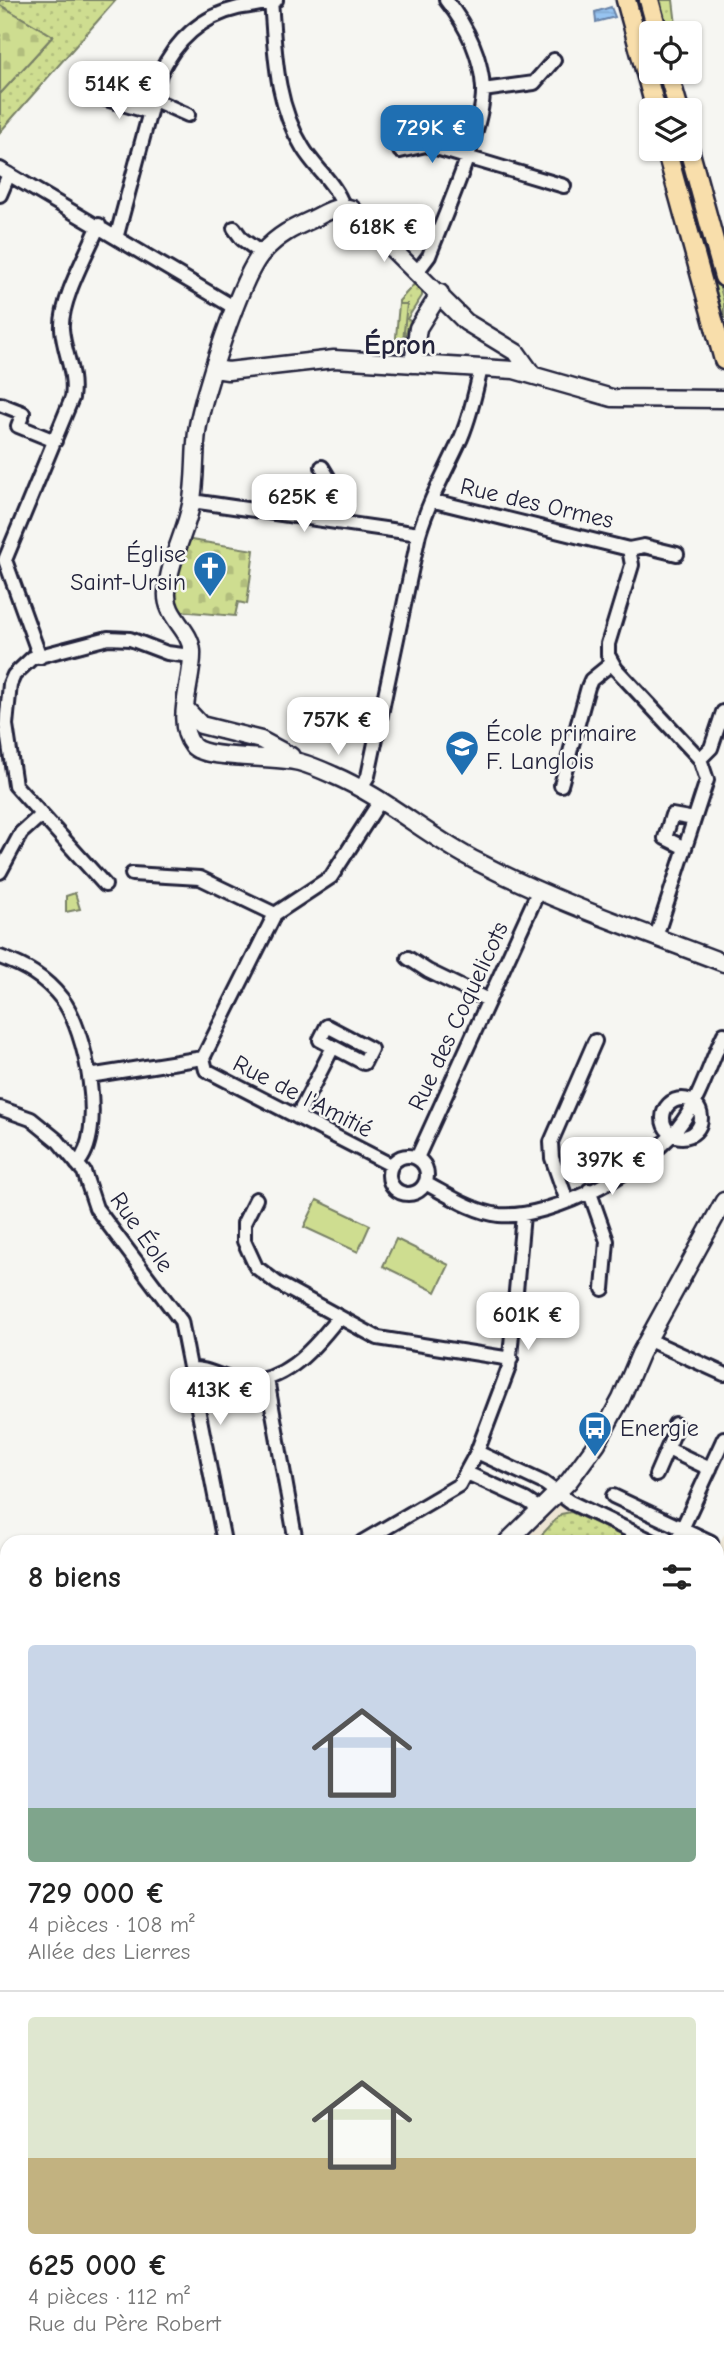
<!DOCTYPE html>
<html lang="fr">
<meta charset="utf-8">
<style>
body{margin:0;font-family:"Comic Neue",sans-serif;background:#f6f6f6;color:#222;height:100vh;display:flex;flex-direction:column;font-size:26px;white-space:nowrap}
*{box-sizing:border-box;margin:0}
p{font-size:23px;color:#767676}
.icon{flex:none;width:38px;height:38px;fill:none;stroke:currentColor;stroke-width:2;stroke-linecap:round;stroke-linejoin:round}
.map{position:relative;flex:1;overflow:hidden}
.drawer{position:absolute;left:0px;top:1535px;width:724px;height:842px;display:flex;flex-direction:column;background:#fff;border-radius:21px 21px 0 0;box-shadow:0 2px 5px #0004}
.drawer>*{flex:none}
.fabs{position:absolute;left:639px;top:21px;display:grid;gap:14px}
.fabs a{display:grid;place-items:center;width:63px;height:63px;border-radius:7px;background:#fff;box-shadow:0 2px 5px #0004;font-size:35px}
.price{position:absolute;translate:-50% -60px;padding:0 16px;border-radius:14px;background:#fff;color:#222;font-size:23px;line-height:46px;filter:drop-shadow(0 2px 4px #0008)}
.price::after{content:'';position:absolute;left:50%;top:42px;width:21px;height:16px;margin-left:-10px;background:inherit;clip-path:polygon(0 0,100% 0,50% 100%)}
.price.active{background:#1f6fb2;color:#fff}
ul{padding:0;list-style:none}
li{display:grid;align-content:center;gap:14px;height:371px;padding:0 28px}
li+li{border-top:2px solid #e0e0e0}
li span{display:grid;place-items:center;height:217px;border-radius:7px;color:#555}
li>.icon{margin-inline-start:auto}
span .icon{width:126px;height:126px;fill:#fffc;stroke-width:1}
li b{font-size:30px}
h2{display:flex;justify-content:space-between;align-items:center;height:84px;padding:0 28px;font-size:30px}
.map>svg:first-child{display:block}
.built{fill:#eee6d5}
.grass{fill:url(#grass-dots);stroke:#788066;stroke-width:2}
.cemetery{fill:url(#cemetery-stones);stroke:#788066;stroke-width:2}
.park{fill:url(#park-crowns);stroke:#788066;stroke-width:2}
.pitch{fill:#cedd90;stroke:#788066;stroke-width:2}
.water{fill:url(#water-rules);stroke:#6883a8;stroke-width:2}
.lines{fill:none;stroke-linecap:round;stroke-linejoin:round}
.street-casing{stroke:#22223b;stroke-width:18}
.secondary-casing{stroke:#22223b;stroke-width:21}
.primary-casing{stroke:#22223b;stroke-width:23}
.street{stroke:#f6f6f2;stroke-width:12}
.secondary{stroke:#f6f6f2;stroke-width:16}
.primary{stroke:#f8deab;stroke-width:18}
.labels{text-anchor:middle;dominant-baseline:central;stroke-width:5;stroke-linejoin:round;paint-order:stroke}
.street-label{font-size:24px;fill:#22223b;stroke:#f6f6f2}
.poi-label{font-size:24px;fill:#22223b;stroke:#f6f6f2;text-anchor:start}
.quarter-label{font-size:28px;font-weight:bold;fill:#22223b;stroke:#f6f6f2}
</style>
<div class="map">
<svg width="724" height="2376" viewBox="0 0 724 2376">
<defs>
<pattern id="grass-dots" width="8" height="8" patternUnits="userSpaceOnUse" patternTransform="scale(1.75)"><rect width="8" height="8" fill="#cedd90"/><path d="M2 2h.1M6 6h.1" fill="none" stroke="#b1bd7d" stroke-width="1.8" stroke-linecap="round"/></pattern>
<pattern id="cemetery-stones" width="16" height="16" patternUnits="userSpaceOnUse" patternTransform="scale(1.75)"><rect width="16" height="16" fill="#cedd90"/><path d="M2 7V4a2 2 0 0 1 4 0v3zM10 15v-3a2 2 0 0 1 4 0v3z" fill="#b1bd7d"/></pattern>
<pattern id="park-crowns" width="20" height="18" patternUnits="userSpaceOnUse" patternTransform="scale(1.75)"><rect width="20" height="18" fill="#cedd90"/><path d="M2 6a3 3 0 1 1 6 0M12 15a3 3 0 1 1 6 0" fill="none" stroke="#b1bd7d"/></pattern>
<pattern id="water-rules" width="6" height="5" patternUnits="userSpaceOnUse" patternTransform="scale(1.75)"><rect width="6" height="5" fill="#97c4f1"/><path d="M0 2.5h6" fill="none" stroke="#82a8d0"/></pattern>
</defs>
<rect width="100%" height="100%" fill="#f6f6f2"/>
<filter id="ink" filterUnits="userSpaceOnUse"><feTurbulence type="fractalNoise" baseFrequency=".0143" numOctaves="2"/><feDisplacementMap in="SourceGraphic" scale="14" xChannelSelector="R" yChannelSelector="G"/><feConvolveMatrix kernelMatrix="1 2 1 2 8 2 1 2 1" color-interpolation-filters="sRGB"/></filter>
<g filter="url(#ink)">
<path class="built" d="M569,1495l104,47h-152z
M724,1534v842h-345l-1,-6h340v-822z"/>
<path class="grass" d="M0,0h116l-116,132v-38l53,-58 -53,-31z
M632,0h10l9,33v38z
M659,0h14l4,33h-9z
M672,149h11l41,153v18l-27,-98z
M417,281l5,5v10l-15,23 3,2 -7,22 3,-39h-7v-3z
M571,1512l65,30h-101l26,-28z
M723,2007l1,66 -6,13v-78z
M294,2370h36l1,6h-35z"/>
<path class="cemetery" d="M0,5l53,31 -53,58z
M185,539l69,11 -7,54 -9,-2 -3,14 -56,-5 -4,-12 1,-28 3,-2z"/>
<path class="park" d="M75,893l5,16 -14,3v-16z
M0,2292h7v44l-7,1z"/>
<path class="pitch" d="M399,304h8l-5,45 -7,-1z
M317,1200l53,25 -12,27 -54,-25z
M396,1239l53,26 -13,27 -53,-26z"/>
<path class="water" d="M611,7l4,10 -19,5 -1,-10z"/>
<g class="lines">
<g class="street-casing">
<path id="street" d="M271,0c4,52 4,103 32,148 12,20 33,36 40,58
M483,90l51,-7 20,-23
M99,97l50,15
M152,99l36,16
M400,151l26,-6 138,41
M0,169l235,139
M0,195l9,-21
M234,228l8,11 19,14
M117,235l43,-161c15,-33 42,-58 78,-66 13,-3 26,-3 38,-8
M417,272l12,-16c15,-40 56,-130 54,-168 -2,-33 -17,-63 -37,-88
M0,404l23,9 -5,13 37,15
M192,501l227,33
M434,501l195,48
M322,520l6,-43 -6,-10
M629,549l3,16 -24,79v11l8,14 84,90 7,21 -51,157
M629,549l15,-3 33,8
M40,657l-35,-97 67,-162c4,-26 -8,-44 -10,-69 -2,-29 26,-77 37,-104
M700,759l11,-11 12,-36
M561,785l27,-98 3,-7 21,-17
M360,789l8,-13 51,-242c10,-34 27,-63 42,-96 9,-21 15,-47 20,-70
M685,848l-20,-10 7,-23 22,4
M0,872l21,-39 19,-17
M132,874l68,4 75,36
M105,885l-90,-100 -9,-60 4,-41 4,-9 18,-17 76,-20 22,1 37,14 24,3
M0,957c25,9 45,20 62,42 24,31 45,134 15,165
M408,958l20,13 60,29
M327,1026l44,23 -7,14 -44,-23z
M203,1058l72,-144 56,-37 49,-76
M203,1058l3,12 185,95
M89,1076l114,-18
M663 1118a19 19 0 1 1 38 0a19 19 0 1 1-38 0Z
M0,1108l31,11 27,22 26,31 12,36 85,113 43,221
M297,1117l36,-70
M389 1175a19 19 0 1 1 38 0a19 19 0 1 1-38 0Z
M417,1158l121,-266
M425,1183c23,12 48,29 74,32 54,5 154,-49 184,-94 18,-25 27,-58 41,-87
M589,1190l18,51 -4,48
M256,1199l-12,24v18l12,26 21,16 101,55 133,21
M567,1201l-15,-43 -1,-16 44,-101
M649,1340l75,34
M193,1369c14,-1 28,9 42,11 45,9 78,-30 103,-62
M267,1379l29,163
M668,1449l42,20
M477,1452l67,31 26,19 84,40
M467,1473l59,27 15,10
M656,1475l19,-44v-7
M613,1496l98,46
M362,1542l97,-57 18,-33 32,-85 14,-152
M676,1542l48,-104
M718,1571l6,3
M0,2100l7,2
M0,2151l7,-19
M122,2370l1,6
M273,2370l4,6
M140,2376l19,-6"/>
</g>
<g class="secondary-casing">
<path id="secondary" d="M413,364l5,-36 22,-35
M215,369l13,2 106,-12 180,11 98,28 112,1
M532,374l-15,-21 -51,-31 -114,-113c-14,-5 -27,4 -39,10 -20,9 -35,16 -50,33 -22,23 -62,147 -66,180 -3,24 -1,49 -6,73 -6,30 -22,55 -24,87 -2,25 23,36 25,59 2,28 -19,71 1,95 13,14 81,9 106,16 11,3 23,8 34,13 52,22 95,62 145,87 79,41 163,69 246,101
M187,710l14,15 60,15 30,16
M507,1542l62,-61 28,-38 24,-44 19,-45 84,-153
M0,1886l7,-5"/>
</g>
<g class="primary-casing">
<path id="primary" d="M626,0l30,110
M649,0l9,33
M668,72l11,38
M666,149l58,211
M689,149l35,128"/>
</g>
<use href="#street" class="street"/>
<use href="#secondary" class="secondary"/>
<use href="#primary" class="primary"/>
</g>
</g>
<defs>
<g id="church-pin" transform="scale(1.75)"><path d="M0 17L-7.5 6A9.5 9.5 0 1 1 7.5 6Z" fill="#1f6fb2" stroke="#f6f6f2"/><path d="M-1.2-6h2.4v3.5h3.3v2.4h-3.3V6h-2.4V-.1h-3.3v-2.4h3.3Z" fill="#fff"/></g>
<g id="school-pin" transform="scale(1.75)"><path d="M0 17L-7.5 6A9.5 9.5 0 1 1 7.5 6Z" fill="#1f6fb2" stroke="#f6f6f2"/><path d="M0-5L7-2L0 1L-7-2ZM-4 1L0 2.5L4 1V4Q0 6-4 4Z" fill="#fff"/></g>
<g id="bus-pin" transform="scale(1.75)"><path d="M0 17L-7.5 6A9.5 9.5 0 1 1 7.5 6Z" fill="#1f6fb2" stroke="#f6f6f2"/><path d="M-5-6H5V4H4V6H2V4H-2V6H-4V4H-5ZM-3.5-4V0h7V-4ZM-3.5 1.2v1.5H-2V1.2ZM2 1.2v1.5H3.5V1.2Z" fill="#fff"/></g>
</defs>
<g fill-rule="evenodd">
<use href="#church-pin" x="210" y="568"/>
<use href="#school-pin" x="462" y="747"/>
<use href="#bus-pin" x="595" y="1428"/>
</g>
<g class="labels">
<g class="street-label">
<text transform="translate(537 503) rotate(13)">Rue des Ormes</text>
<text transform="translate(458 1016) rotate(-65)">Rue des Coquelicots</text>
<text transform="translate(303 1096) rotate(27)">Rue de l'Amitié</text>
<text transform="translate(142 1232) rotate(55)">Rue Éole</text>
</g>
<g class="poi-label">
<text x="186" y="554" text-anchor="end">Église<tspan x="186" dy="28">Saint-Ursin</tspan></text>
<text x="486" y="733">École primaire<tspan x="486" dy="28">F. Langlois</tspan></text>
<text x="620" y="1428">Energie</text>
</g>
<g class="quarter-label">
<text x="400" y="345">Épron</text>
</g>
</g>
</svg>
<div class="fabs">
<a><svg class="icon" aria-label="locate" viewBox="0 0 24 24"><circle cx="12" cy="12" r="6"/><path d="M12 2v4M12 18v4M2 12h4M18 12h4"/></svg></a>
<a><svg class="icon" aria-label="layers" viewBox="0 0 24 24"><path d="M12 4l9 5-9 5-9-5zM3 14l9 5 9-5"/></svg></a>
</div>
<b class="price" style="left:119px;top:121px">514K €</b>
<b class="price active" style="left:432px;top:165px">729K €</b>
<b class="price" style="left:384px;top:264px">618K €</b>
<b class="price" style="left:304px;top:534px">625K €</b>
<b class="price" style="left:338px;top:757px">757K €</b>
<b class="price" style="left:612px;top:1197px">397K €</b>
<b class="price" style="left:528px;top:1352px">601K €</b>
<b class="price" style="left:220px;top:1427px">413K €</b>
<section class="drawer">
<h2>8 biens<svg class="icon" aria-label="filters" viewBox="0 0 24 24"><path d="M4 7h16M4 17h16"/><circle cx="9" cy="7" r="2"/><circle cx="15" cy="17" r="2"/></svg></h2>
<ul>
<li><span style="background:linear-gradient(#c9d6e8 75%,#7fa58c 0)"><svg class="icon" aria-label="home" viewBox="0 0 24 24"><path d="M3 11l9-7 9 7M6 9v11h12V9"/></svg></span><div><b>729 000 €</b><p>4 pièces · 108 m²</p><p>Allée des Lierres</p></div></li>
<li><span style="background:linear-gradient(#dfe7d0 65%,#c2b280 0)"><svg class="icon" aria-label="home" viewBox="0 0 24 24"><path d="M3 11l9-7 9 7M6 9v11h12V9"/></svg></span><div><b>625 000 €</b><p>4 pièces · 112 m²</p><p>Rue du Père Robert</p></div></li>
</ul>
</section>
</div>
